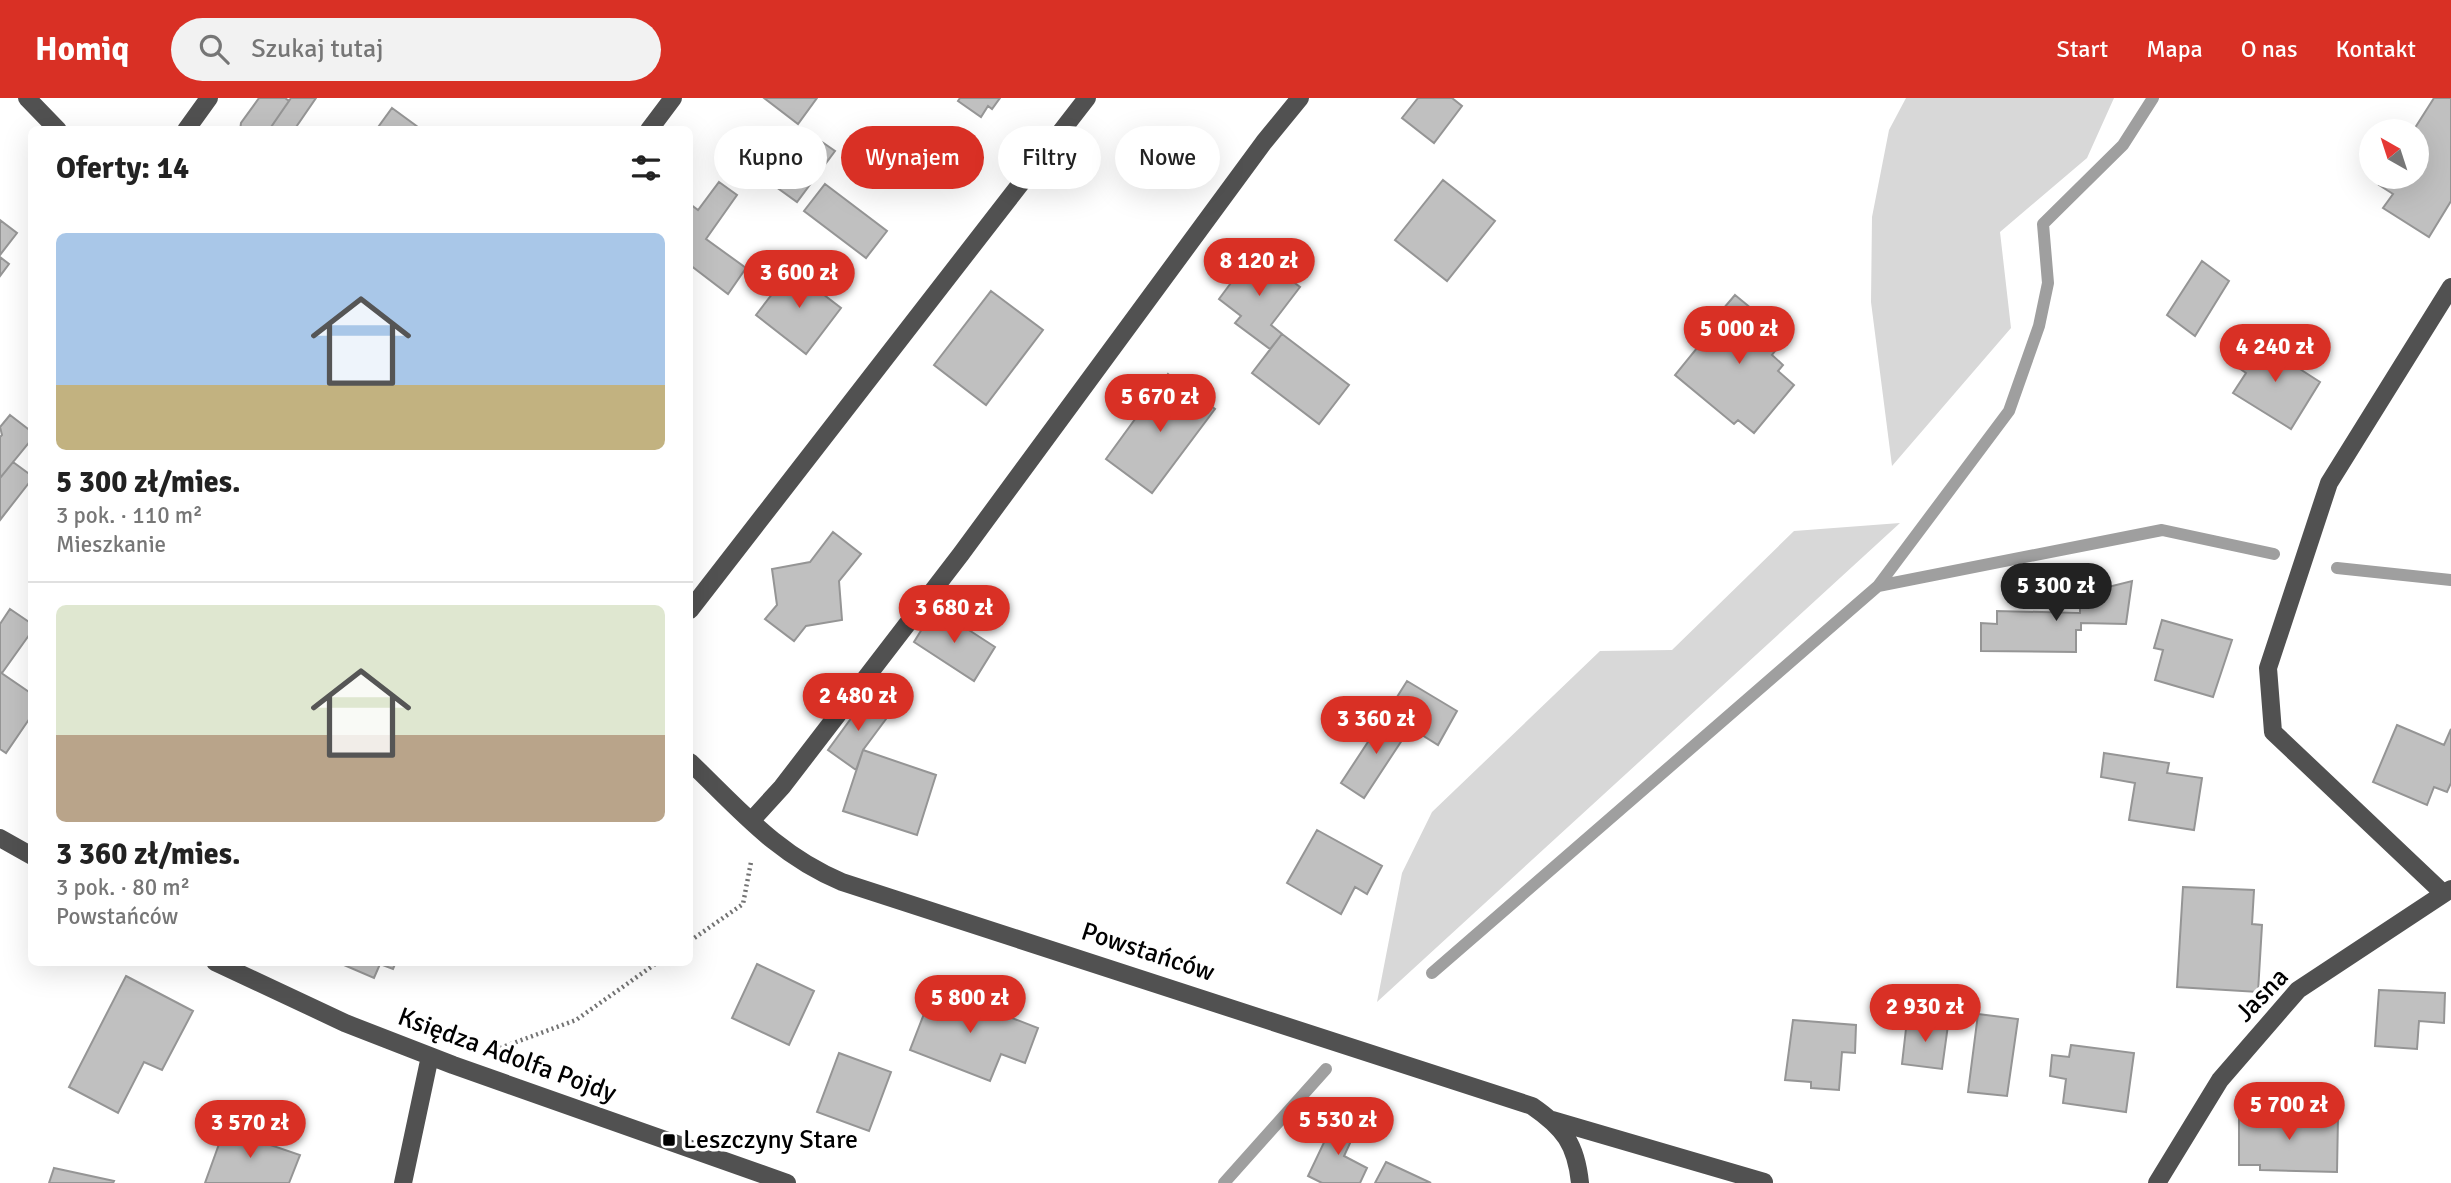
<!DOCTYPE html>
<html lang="pl">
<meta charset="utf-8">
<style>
body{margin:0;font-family:Signika,sans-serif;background:#f2f2f2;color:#222;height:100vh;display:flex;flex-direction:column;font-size:26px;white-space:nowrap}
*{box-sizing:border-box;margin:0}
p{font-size:23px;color:#767676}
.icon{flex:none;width:38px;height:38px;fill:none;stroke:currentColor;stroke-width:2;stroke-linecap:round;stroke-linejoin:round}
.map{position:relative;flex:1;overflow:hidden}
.drawer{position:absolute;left:28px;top:28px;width:665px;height:840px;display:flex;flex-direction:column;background:#fff;border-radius:10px;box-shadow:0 7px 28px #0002}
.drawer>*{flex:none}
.guide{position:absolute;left:714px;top:28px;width:665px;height:63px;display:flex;gap:14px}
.needle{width:46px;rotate:321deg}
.buttons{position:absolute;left:2359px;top:21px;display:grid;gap:14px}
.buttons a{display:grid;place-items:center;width:70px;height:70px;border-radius:50%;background:#fff;box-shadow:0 7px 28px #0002;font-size:35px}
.price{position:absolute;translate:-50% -60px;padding:0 16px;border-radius:24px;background:#d93025;color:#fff;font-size:23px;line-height:46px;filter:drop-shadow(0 2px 4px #0008)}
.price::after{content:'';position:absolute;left:50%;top:42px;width:21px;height:16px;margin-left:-10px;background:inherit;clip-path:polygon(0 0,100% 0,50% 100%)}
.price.selected{background:#222;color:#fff}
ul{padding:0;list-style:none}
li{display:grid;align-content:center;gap:14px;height:371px;padding:0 28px}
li+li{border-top:2px solid #e0e0e0}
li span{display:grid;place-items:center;height:217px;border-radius:10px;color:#555}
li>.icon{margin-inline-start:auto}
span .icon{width:126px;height:126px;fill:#fffc;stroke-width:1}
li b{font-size:30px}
h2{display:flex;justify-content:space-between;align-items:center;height:84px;padding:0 28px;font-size:30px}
.pill{padding:0 24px;border-radius:32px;background:#fff;box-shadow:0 7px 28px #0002;font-size:24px;line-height:63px}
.pill.selected{background:#d93025;color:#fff}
header{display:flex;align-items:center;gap:42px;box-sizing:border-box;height:98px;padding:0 35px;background:#d93025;color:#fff}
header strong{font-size:33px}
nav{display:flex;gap:38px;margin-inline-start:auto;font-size:24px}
.search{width:490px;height:63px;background:#f2f2f2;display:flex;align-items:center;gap:18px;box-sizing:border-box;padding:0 24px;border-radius:38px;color:#767676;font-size:26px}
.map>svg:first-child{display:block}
.green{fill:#d8d8d8}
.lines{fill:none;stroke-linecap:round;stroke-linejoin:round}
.stream{stroke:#9f9f9f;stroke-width:12}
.building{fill:#c0c0c0;stroke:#959595;stroke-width:2}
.path{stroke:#737373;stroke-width:4.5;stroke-dasharray:2 3.5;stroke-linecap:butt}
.minor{stroke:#515151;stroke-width:18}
.poi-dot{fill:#000;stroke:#fff;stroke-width:2.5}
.labels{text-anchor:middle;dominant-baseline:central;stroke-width:7;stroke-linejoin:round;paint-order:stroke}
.street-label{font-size:26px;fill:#000;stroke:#fff}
.poi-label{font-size:26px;fill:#000;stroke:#fff;text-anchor:start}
</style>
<header>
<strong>Homiq</strong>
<div class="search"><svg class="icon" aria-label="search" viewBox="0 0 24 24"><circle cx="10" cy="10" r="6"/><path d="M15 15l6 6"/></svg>Szukaj tutaj</div>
<nav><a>Start</a><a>Mapa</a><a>O nas</a><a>Kontakt</a></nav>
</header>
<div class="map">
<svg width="2451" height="1085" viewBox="0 0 2451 1085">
<rect width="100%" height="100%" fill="#fff"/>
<path class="green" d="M1906,0h208l-27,60 -87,74 11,96 -119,138 -21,-164 1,-85 17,-87z
M1900,425l-523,479 25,-129 30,-61 168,-161 72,-1 122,-119z"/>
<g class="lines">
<path class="stream" d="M2337,470l114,12
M1878,488l131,-175 30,-85 9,-43 -5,-59 80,-79 30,-47
M1432,875l446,-387 284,-56 112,24
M1224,1085l102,-114"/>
</g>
<path class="building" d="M259,0h26l4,3 -20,29h-29l1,-7z
M291,0h25l-22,32h-25z
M764,0h53l-19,26z
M960,0h40l-8,11 -4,-3 -7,11 -23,-16z
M1418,0h34l10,8 -28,37 -32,-25z
M2434,0h17v103l-22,36 -46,-29 10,-14 -14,-9 5,-8h33v-46h-4z
M392,10l30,22h-46z
M809,35l26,18 -38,51 -25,-18z
M1443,82l52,41 -48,60 -52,-41z
M719,84l18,13 -31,44 40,29 -18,26 -38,-29v-61l8,6z
M825,86l62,47 -21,27 -62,-47z
M0,122l17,13 -17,22z
M1254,154l46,35 -29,38 11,9 -12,15 -35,-26 6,-7 -22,-17z
M0,159l9,7 -9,12z
M2202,163l27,20 -34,55 -28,-21z
M790,173l14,12 9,-12 13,10 -7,10 22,17 -35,46 -50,-39z
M991,193l52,39 -57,75 -52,-40z
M1735,197l51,42 -14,18 11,10 -5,6 16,14 -40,48 -16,-13 -4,4 -59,-49 40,-49 -4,-3z
M1282,236l67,51 -30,39 -67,-51z
M2268,240l15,10 -5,7 42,27 -29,47 -58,-36 13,-20 -10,-7 11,-18 11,6z
M1168,276l47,35 -63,84 -46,-34z
M10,317l22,17v7l-32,39v-41l2,-2 -2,-8z
M13,364l19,14v3l-32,41v-42z
M833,434l28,22 -22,27 3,39 -36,6 -12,15 -29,-22 12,-14 -5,-36 38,-7z
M2132,483l-6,43 -45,-1v7h-5v22l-95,-1v-28l16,1v-13l83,2v-19z
M935,510l60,39 -21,34 -60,-39z
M10,511l22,15v7l-30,42 -2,-1v-48z
M2162,522l70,20 -19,57 -58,-17 8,-30 -9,-2z
M0,574l32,22v21l-26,38 -6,-4z
M1407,583l50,30 -19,34 -51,-32z
M866,600l23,17 -26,35 -7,20 -28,-20z
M1387,615l23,15 -46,70 -23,-15z
M2397,627l47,20 7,-16v54l-4,9 -13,-5 -7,18 -54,-23z
M863,652l73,25 -19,60 -74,-24z
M2104,655l65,10 -2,10 35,5 -8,52 -65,-10 6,-37 -34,-6z
M1317,732l65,36 -15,28 -12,-7 -14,27 -54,-31z
M2183,789l71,3 -2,34 10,1 -4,67 -81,-5z
M337,864h59l-3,7 -13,-5 -6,14z
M757,866l57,27 -25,54 -57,-27z
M126,878l67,35 -31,59 -18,-8 -26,51 -49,-26z
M934,890l104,40 -13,35 -24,-9 -11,27 -80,-31z
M2379,892l66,3 -1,30 -25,-2 -2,28 -42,-3z
M1978,916l40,5 -11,77 -39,-4z
M1793,922l63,5 -1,28 -13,-1 -3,38 -28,-2v-6l-26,-2z
M1907,922l41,5 -6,44 -40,-5z
M2071,947l63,8 -8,59 -63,-9 3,-24 -16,-3 2,-21 17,2z
M839,955l52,19 -22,59 -52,-19z
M2239,1016l99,2 -1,56 -77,-2v-5h-21z
M1337,1017l21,11 -14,30 23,12 -7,15h-38l-14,-7z
M239,1026l11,1 7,12 -1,3 44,15 -11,28h-84l18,-50 5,2 1,-5z
M1386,1064l45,21h-56z
M54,1070l60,13 -1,2h-64z"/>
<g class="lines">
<path class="path" d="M690,843l53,-37 8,-42
M500,950l76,-28 82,-58"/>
<path class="minor" d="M27,0l31,32
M186,32l23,-32
M649,32l24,-32
M690,512l397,-512
M690,664c49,47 87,93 152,120l690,224c32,22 44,38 48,77
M751,723l31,-34 179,-233 303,-412 36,-44
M0,740l32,18
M2443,795l-170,-161 -5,-64 61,-185 122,-196
M215,864l130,61 108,42 334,118
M1552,1022l212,62
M403,1085l27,-127
M2157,1085l63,-103 78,-90 153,-101"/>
</g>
<rect class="poi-dot" x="662" y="1035" width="14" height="14" rx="3.5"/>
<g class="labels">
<g class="street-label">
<text transform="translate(1148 854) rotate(18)">Powstańców</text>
<text transform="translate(2262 897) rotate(-46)">Jasna</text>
<text transform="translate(507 957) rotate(20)">Księdza Adolfa Pojdy</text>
</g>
<g class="poi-label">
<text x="683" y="1042">Leszczyny Stare</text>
</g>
</g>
</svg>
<div class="buttons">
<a><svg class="needle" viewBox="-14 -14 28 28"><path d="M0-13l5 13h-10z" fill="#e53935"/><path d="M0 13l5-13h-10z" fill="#767676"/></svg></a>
</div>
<b class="price" style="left:1259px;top:200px">8 120 zł</b>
<b class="price" style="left:799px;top:212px">3 600 zł</b>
<b class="price" style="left:1739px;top:268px">5 000 zł</b>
<b class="price" style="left:2275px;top:286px">4 240 zł</b>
<b class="price" style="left:1160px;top:336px">5 670 zł</b>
<b class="price selected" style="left:2056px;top:525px">5 300 zł</b>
<b class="price" style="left:954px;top:547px">3 680 zł</b>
<b class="price" style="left:858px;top:635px">2 480 zł</b>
<b class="price" style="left:1376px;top:658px">3 360 zł</b>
<b class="price" style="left:970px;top:937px">5 800 zł</b>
<b class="price" style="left:1925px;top:946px">2 930 zł</b>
<b class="price" style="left:2289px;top:1044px">5 700 zł</b>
<b class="price" style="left:1338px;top:1059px">5 530 zł</b>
<b class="price" style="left:250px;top:1062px">3 570 zł</b>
<div class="guide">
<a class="pill">Kupno</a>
<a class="pill selected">Wynajem</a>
<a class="pill">Filtry</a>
<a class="pill">Nowe</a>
</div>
<section class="drawer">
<h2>Oferty: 14<svg class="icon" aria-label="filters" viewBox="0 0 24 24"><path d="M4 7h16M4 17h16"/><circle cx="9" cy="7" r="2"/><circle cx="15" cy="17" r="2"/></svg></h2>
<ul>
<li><span style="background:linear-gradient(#a9c7e8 70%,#c2b280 0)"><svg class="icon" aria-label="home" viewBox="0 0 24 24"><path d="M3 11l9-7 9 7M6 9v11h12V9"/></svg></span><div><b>5 300 zł/mies.</b><p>3 pok. · 110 m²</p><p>Mieszkanie</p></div></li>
<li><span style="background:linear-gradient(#dfe7d0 60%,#b9a48a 0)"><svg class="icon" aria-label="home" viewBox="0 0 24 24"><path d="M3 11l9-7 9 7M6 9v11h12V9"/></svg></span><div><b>3 360 zł/mies.</b><p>3 pok. · 80 m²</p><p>Powstańców</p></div></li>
</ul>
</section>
</div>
